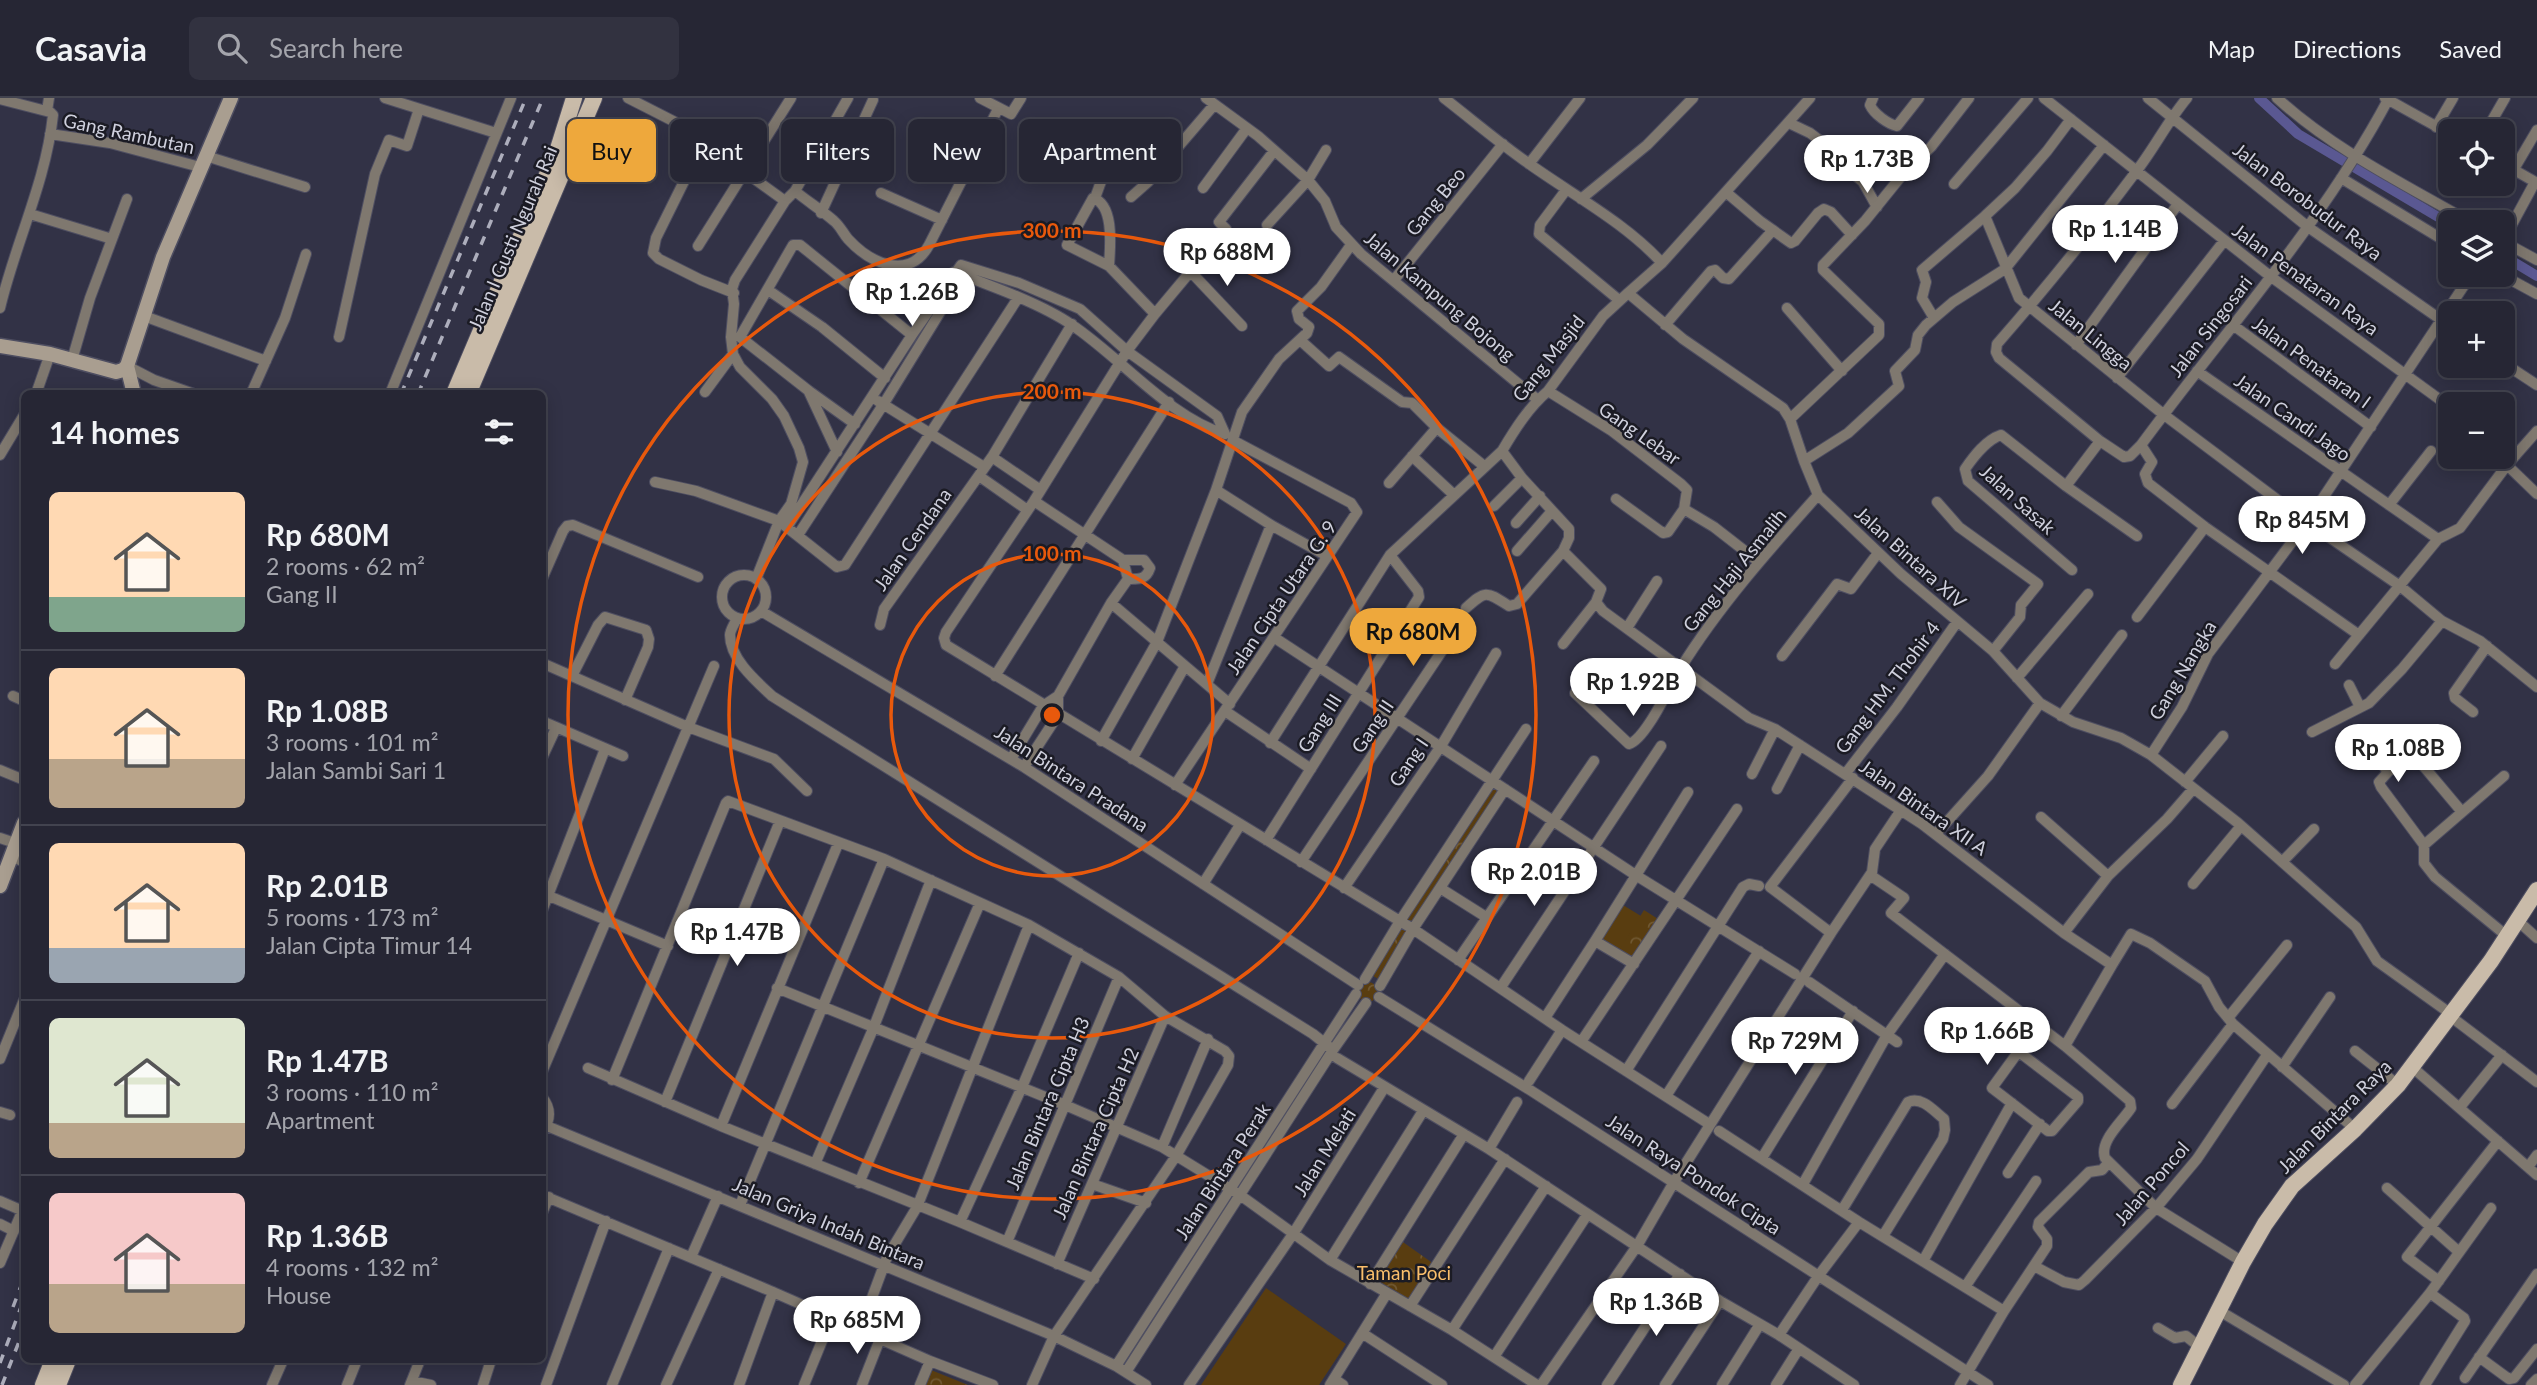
<!DOCTYPE html>
<meta charset="utf-8">
<style>
body{margin:0;font-family:Lato,sans-serif;background:#323240;color:#f1f3f6;height:100vh;display:flex;flex-direction:column;font-size:26px;white-space:nowrap}
*{box-sizing:border-box;margin:0}
p{font-size:23px;color:#a4a5ac}
.icon{flex:none;width:38px;height:38px;fill:none;stroke:currentColor;stroke-width:2;stroke-linecap:round;stroke-linejoin:round}
.map{position:relative;flex:1;overflow:hidden}
.panel{position:absolute;left:21px;top:292px;width:525px;height:973px;display:flex;flex-direction:column;background:#262634;border-radius:10px;box-shadow:0 4px 18px #0003,0 0 0 2px #42434f}
.panel>*{flex:none}
.top-card{position:absolute;left:567px;top:21px;width:665px;height:63px;display:flex;gap:14px}
.tools{position:absolute;left:2438px;top:21px;display:grid;gap:14px}
.tools a{display:grid;place-items:center;width:77px;height:77px;border-radius:10px;background:#262634;box-shadow:0 4px 18px #0003,0 0 0 2px #42434f;font-size:35px}
.price{position:absolute;translate:-50% -60px;padding:0 16px;border-radius:24px;background:#fff;color:#222;font-size:23px;line-height:46px;filter:drop-shadow(0 2px 4px #0008)}
.price::after{content:'';position:absolute;left:50%;top:42px;width:21px;height:16px;margin-left:-10px;background:inherit;clip-path:polygon(0 0,100% 0,50% 100%)}
.price.active{background:#eea83c;color:#111}
ul{padding:0;list-style:none}
li{display:flex;align-items:center;gap:21px;height:175px;padding:0 28px}
li+li{border-top:2px solid #42434f}
li span{display:grid;place-items:center;flex:none;width:196px;height:140px;border-radius:10px;color:#555}
li>.icon{margin-inline-start:auto}
span .icon{width:84px;height:84px;fill:#fffc;stroke-width:1}
li b{font-size:30px}
h2{display:flex;justify-content:space-between;align-items:center;height:84px;padding:0 28px;font-size:30px}
.chip{padding:0 24px;border-radius:10px;background:#262634;box-shadow:0 4px 18px #0003,0 0 0 2px #42434f;font-size:24px;line-height:63px}
.chip.active{background:#eea83c;color:#111}
header{display:flex;align-items:center;gap:42px;box-sizing:border-box;height:98px;padding:0 35px;background:#262634;border-bottom:2px solid #42434f}
header strong{font-size:33px}
nav{display:flex;gap:38px;margin-inline-start:auto;font-size:24px}
.search{width:490px;height:63px;background:#323240;display:flex;align-items:center;gap:18px;box-sizing:border-box;padding:0 24px;border-radius:10px;color:#a4a5ac;font-size:26px}
.map>svg:first-child{display:block}
.grass{fill:#593d10}
.park{fill:url(#park-crowns)}
.lines{fill:none;stroke-linecap:round;stroke-linejoin:round}
.canal{stroke:#5a5892;stroke-width:10}
.street-casing{stroke:#4e4e61;stroke-width:12}
.secondary-casing{stroke:#4e4e61;stroke-width:17}
.primary-casing{stroke:#4e4e61;stroke-width:18}
.street{stroke:#7f786f;stroke-width:10}
.secondary{stroke:#a99e90;stroke-width:14}
.primary{stroke:#c9bba9;stroke-width:16}
.rail{stroke:#adaebc;stroke-width:3.5;stroke-dasharray:9 9;stroke-linecap:butt}
.ring{fill:none;stroke:#e8590c;stroke-width:3.5}
.labels{text-anchor:middle;dominant-baseline:central;stroke-width:5;stroke-linejoin:round;paint-order:stroke}
.street-label{font-size:19px;fill:#cfd0dd;stroke:#1b1b24}
.park-label{font-size:19px;fill:#fabe6b;stroke:#1b1b24}
.centre{fill:#e8590c;stroke:#1b1b24;stroke-width:3.5}
.ring-label{font-size:21px;text-anchor:middle;font-weight:bold;fill:#e8590c;stroke:#1b1b24;stroke-width:5;stroke-linejoin:round;paint-order:stroke}
</style>
<header>
<strong>Casavia</strong>
<div class="search"><svg class="icon" aria-label="search" viewBox="0 0 24 24"><circle cx="10" cy="10" r="6"/><path d="M15 15l6 6"/></svg>Search here</div>
<nav><a>Map</a><a>Directions</a><a>Saved</a></nav>
</header>
<div class="map">
<svg width="2537" height="1287" viewBox="0 0 2537 1287">
<defs>
<pattern id="park-crowns" width="20" height="18" patternUnits="userSpaceOnUse" patternTransform="scale(1.75)"><rect width="20" height="18" fill="#593d10"/><path d="M2 6a3 3 0 1 1 6 0M12 15a3 3 0 1 1 6 0" fill="none" stroke="#705832"/></pattern>
</defs>
<rect width="100%" height="100%" fill="#323246"/>
<path class="grass" d="M1623,807l18,11 -21,34 -18,-11z
M1266,1190l80,56 -27,41h-118z"/>
<path class="park" d="M1495,687l7,3 -89,138 -10,-5z
M1644,812l14,9 -26,43 -32,-20 2,-3 18,10z
M1400,828l9,5 -29,49 -10,-6z
M1358 894a10 10 0 1 1 20 0a10 10 0 1 1-20 0Z
M1400,1142l34,24 -25,37 -34,-22z
M931,1272l37,15h-43z"/>
<g class="lines">
<path class="canal" d="M2259,0l39,36 152,90
M2502,157l35,21"/>
<g class="street-casing">
<path id="street" d="M385,0l111,35
M628,0l49,25 108,78
M980,0l31,16 10,-16
M1206,0l52,38 50,44 17,21 11,26 25,27 177,146
M1444,0c31,24 61,50 94,72 42,29 89,55 124,93l-34,30 55,46 100,69 7,11 14,42 14,34 83,79 92,77 47,52 33,19 48,16 30,17 87,68 118,104 21,34 74,53
M1873,0l-3,7c4,9 18,19 27,21l22,-28
M2044,0l226,178 180,131
M2148,0l160,129 142,99
M2277,0c57,52 127,86 193,124
M2385,0l65,36
M0,1l50,13 3,3c-7,67 -38,129 -53,193
M47,13l2,-13
M2071,21l-24,32 -32,37 -30,28 34,82 144,116 144,108 93,64 42,35 38,20 57,46
M1789,25l21,10 50,38 -3,6 6,5 14,25
M2436,29l17,-29
M2486,33l19,-33
M50,36l60,9 90,24
M704,43l-48,97 -3,15 6,6 42,21 33,13
M1117,43l31,41
M206,58l99,31
M2502,65l35,20
M1529,66l51,-66
M2514,71l23,-39
M2341,80l109,66
M1954,86l74,-86
M1203,90l44,-60
M1566,92l-26,35 -1,9 80,66
M795,93c12,10 28,20 39,30 6,5 9,12 14,18 22,24 61,43 81,6l69,-136
M881,95l61,27
M1727,95l33,28 31,22 4,-2 23,-28 6,-4 7,3 21,23
M1131,99l17,-15 66,-77
M1095,100l12,-33
M1581,101l66,-54 46,-47
M821,115l52,-113
M30,116l82,25
M1267,127l41,-45 18,-30
M2502,143l35,19
M2503,143l32,-59
M698,148l93,-148
M1662,165l148,-165
M1109,168c1,-18 6,-61 -16,-68l-26,47 42,21 46,48 -28,37 -93,150 -88,131 -2,6 2,7 467,284 149,101 144,92
M1190,173l52,55
M954,174c35,13 88,32 118,53 48,32 98,93 153,109
M2502,177l35,19
M1394,182l109,-136
M768,192l54,37 63,51
M1787,210l55,63
M1155,216l71,-85 -7,-7 55,-71
M144,218l122,45
M1934,220l-12,-20 4,-16 -4,-12 63,-54
M1665,227l46,-54 4,-1 8,8 6,1 44,-49
M2233,227l138,102
M339,239l36,-163 14,-34 18,6 12,-37
M1300,242l29,26 10,-9 63,45 10,1 25,25 47,38
M2076,247l102,-141
M72,262l18,-62 37,-99
M2502,264l35,23
M127,268l27,14 40,14
M2197,273l241,168
M2117,280l107,-137
M1548,293l64,40 69,53 6,6 -3,19 30,18 45,35
M705,294l28,-38
M809,294l28,60
M36,296l14,-40
M251,296l34,-76 21,-64
M390,296l121,-296
M878,303l106,66
M1790,321l89,-84v-11l-56,-54v-5l42,-44 38,-47 28,-27 38,-49
M855,326l-46,-33 -69,-54 53,-92h7l112,90
M2100,343l-101,-83 -3,-6 1,-8c48,-55 94,-112 138,-171 19,-24 32,-51 52,-75
M2141,347l11,17 -7,12 3,9 57,44 154,108
M2502,347l14,10
M1502,353l20,27 47,51v9l-6,13 38,38 -5,13 7,9 146,107 26,11 147,95 142,109 48,32 19,-31 19,9 55,38 14,26 14,17 122,105
M0,357l24,-40
M1412,358l41,38
M992,359l47,32
M1804,363l44,-28 51,-47 -4,-15 20,-21 3,-15 8,-10 27,-23 52,-33 99,-124
M2507,367l30,29
M979,378l47,33
M655,384l41,9 83,30 58,46 8,-2 173,-267
M1389,385l45,-52
M2066,388l71,50
M1216,392l55,35 56,31
M1616,401l47,34 5,-1 16,-23
M1937,404l22,25 79,57 -17,21 -1,12 -27,34
M2389,407l42,-54
M1494,408l28,-28
M1516,425l24,-27
M787,429l125,-192 49,-70 58,18 61,26 47,42 90,65 8,18
M798,437l85,-130 83,-135
M1517,453l35,-40
M1123,462h21l6,8c-4,12 -11,11 -22,11
M2072,472l-104,-89 -3,-12c9,-13 21,-29 36,-34l65,51 34,-45 24,16 6,-1 11,-11c84,-114 181,-221 248,-347
M722 499a22 22 0 1 1 44 0a22 22 0 1 1-44 0Z
M542,481l21,-48 4,-5 6,-1 125,52
M756,481l23,-58 12,-17 12,-42 -4,-14 -15,-32 -12,-17 -32,-32 -7,-13 -2,-17 3,-33 -2,-15 3,-9 50,-79 10,-10 53,-93
M1111,505l119,101
M1466,510c20,-18 20,-17 43,-2l8,-2 46,-53
M761,513l263,156 334,218
M2137,519l68,-90
M737,520c-2,5 -7,12 -7,17 0,24 26,46 42,61l541,338 20,16
M880,527l4,-16 108,-152 80,-133
M1627,530l30,-47
M1275,540l362,238 158,98
M1563,546l33,-42
M1782,558l55,-72 14,5 27,-36
M542,565l146,64 86,32 33,32
M2335,566l103,-125 22,-11 47,-63 30,-34
M572,578l26,-51 7,-8 41,13 3,9 -1,8 -23,53
M995,578l174,-274
M2017,580l71,-84
M1207,586l64,-159
M2349,587l11,22
M1575,595l54,51c17,-5 41,-59 51,-75 39,-63 89,-119 138,-174
M13,598l11,5
M1225,613l86,58
M2473,614l-18,-14 -1,-5 33,-47
M2061,618l61,-81
M542,623l81,35
M2312,634l57,-29 33,-34 40,-48
M2364,641l24,33 -9,10 2,5 43,58v18l11,14 73,60
M1101,643l56,-99 59,-152 26,-78 37,-53 28,-26 2,-6 -10,-8 -2,-8 24,-24 30,-42
M1270,645l120,-188 112,-104c13,-22 27,-44 46,-60l55,-75 25,-23
M2151,657l31,-48 26,-53 99,-132 164,-247
M542,660l14,-30
M1011,661l32,-53 15,-10 53,-93 17,-24 -5,-19 -6,-4 -83,-55
M1132,661l53,-93
M1024,669l34,-52v-19
M0,672l24,10
M2388,674l20,-17 7,1 47,56
M1846,675l51,-66 60,-85
M1752,676l23,-45
M2185,684l38,-46
M1175,687l182,-273 -6,-9 -117,-62
M1777,691l23,-44
M2041,719l67,59
M1936,736l52,-58 52,-73
M0,740l24,8
M1266,742l153,-243 -1,-6 -28,-36
M2424,747l80,-69
M11,758l13,6
M1301,764l147,-220 3,-10 -25,-13
M2282,764l32,-33
M1870,777l34,23 -13,15 174,133 65,55 1,7c-9,14 -32,33 -26,50l51,50 87,54
M1203,786l37,-59
M2193,786l48,-58
M1344,790l97,-142 55,-93
M1440,790l46,29
M549,798l119,50
M542,813l63,-162
M2518,823l19,17
M1831,835l-61,-46 83,-109
M2064,835l44,-57 59,-57 26,-30
M1595,843l39,23
M1458,862l136,-199
M1365,881l35,-58 126,-192
M1809,884l88,60
M1380,888l33,-57 92,-140
M1501,889l160,-241
M777,890l288,117 97,42 78,48 90,65 122,70 85,55
M1379,899l151,93 458,295
M2450,918l87,66
M1545,920l50,-77 93,-149
M2228,920l59,-73
M1581,944l156,-233
M2065,948l47,-81
M2355,953l43,34
M2019,954l59,45v4l-26,30h-4l-56,-43 45,-62
M1337,960l152,91 231,152 59,34 75,50
M0,961l24,-59
M2282,969l48,-70
M2412,969l125,108
M588,970l133,58 239,96 134,57
M1626,973l117,-184 6,-3 10,2
M542,974l172,-406
M612,982l114,-277 2,-2 156,58 145,66 90,52 46,39 60,35 4,5 -1,9 -52,91 -122,180 -22,49
M1529,983l33,-51
M1666,998l93,-145
M542,999c9,11 9,23 0,35
M665,1004l115,-281
M2172,1006l61,-80
M2460,1009l42,-52
M0,1014l10,3
M547,1028l507,210 62,30 30,19
M721,1028l117,-282
M1719,1033l140,91 145,89 -44,74
M1162,1049l46,-108
M1489,1051l28,-47
M1762,1060l91,-147
M815,1066l58,-135 58,-149
M2528,1069l9,-12
M2008,1075l32,-49
M859,1085l121,-280
M1092,1086l54,19
M1803,1086l84,-149 58,-81
M2387,1090l72,64
M542,1097l231,97 157,69 63,24
M0,1103l23,10
M740,1107l144,-346
M1842,1112l66,-108c14,-6 26,9 36,17l1,11 -2,9 -60,97
M542,1115l7,-16
M960,1124l62,-135 57,-134
M0,1126l14,7
M1007,1144l112,-265
M691,1159l27,-61
M1330,1162l93,-149
M1923,1163l89,-158
M0,1165l24,-56
M1057,1166l108,-248
M2034,1168l30,16 15,3 6,-5 71,-72 41,-49 70,-104
M2439,1183l-32,-24 91,-116
M1370,1186l94,-150
M1965,1189l71,-106
M1410,1208l95,-147
M2218,1212l126,75
M2004,1213l43,-65v-7l-9,-12 1,-5 50,-50 13,-2 7,-8
M2158,1230l17,10 11,-2 15,12
M860,1232l27,-73 30,-50 112,-282
M1452,1232l94,-144
M1362,1235l80,52
M1779,1237l40,-60 40,-53
M1494,1259l93,-142
M2479,1259l30,22 5,-1 23,-29
M1116,1268l240,-372
M1126,1274l207,-322 33,-47
M2465,1280l72,-104
M1334,1281l9,6
M412,1283l19,4
M272,1287l11,-25
M347,1287l10,-25
M410,1287l10,-25
M483,1287l8,-25
M546,1287l60,-164
M612,1287l57,-137
M666,1287l53,-116
M739,1287l34,-93
M804,1287l27,-66
M862,1287l18,-46
M920,1287l10,-24
M1189,1287l104,-151 91,-146
M1330,1287l57,-92
M1541,1287l96,-139 37,-64 157,-249 41,-61 3,-23 26,-39
M1607,1287l73,-111
M1665,1287l55,-84
M1722,1287l38,-61
M1776,1287l22,-35
M2355,1287l75,-92
M2425,1287l40,-64 -1,-3 -34,-25 61,-85
M2531,1287l6,-6"/>
</g>
<g class="secondary-casing">
<path id="secondary" d="M0,248l50,8 66,18 7,-2 4,-4
M134,296l-7,-28 36,-109 68,-159
M0,788l24,-63"/>
</g>
<g class="primary-casing">
<path id="primary" d="M454,296l104,-245 16,-51
M468,296l126,-296
M43,1287l10,-25
M58,1287l10,-25
M2181,1287l62,-123 22,-38 27,-38 63,-57 43,-44 93,-124 46,-71"/>
</g>
<use href="#street" class="street"/>
<use href="#secondary" class="secondary"/>
<use href="#primary" class="primary"/>
<path class="rail" d="M401,296l125,-296
M418,296l125,-296
M13,1209l11,-29
M0,1265l24,-64
M2,1287l22,-56"/>
</g>
<g class="ring">
<circle cx="1052" cy="617" r="161"/>
<circle cx="1052" cy="617" r="323"/>
<circle cx="1052" cy="617" r="484"/>
</g>
<g class="labels">
<g class="street-label">
<text transform="translate(129 35) rotate(12)">Gang Rambutan</text>
<text transform="translate(1435 103) rotate(-51)">Gang Beo</text>
<text transform="translate(2308 103) rotate(37)">Jalan Borobudur Raya</text>
<text transform="translate(512 140) rotate(-67)">Jalan I Gusti Ngurah Rai</text>
<text transform="translate(2306 181) rotate(36)">Jalan Penataran Raya</text>
<text transform="translate(1440 198) rotate(40)">Jalan Kampung Bojong</text>
<text transform="translate(2210 228) rotate(-52)">Jalan Singosari</text>
<text transform="translate(2091 236) rotate(39)">Jalan Lingga</text>
<text transform="translate(1548 260) rotate(-52)">Gang Masjid</text>
<text transform="translate(2312 264) rotate(36)">Jalan Penataran I</text>
<text transform="translate(2293 319) rotate(35)">Jalan Candi Jago</text>
<text transform="translate(1640 335) rotate(35)">Gang Lebar</text>
<text transform="translate(2018 401) rotate(42)">Jalan Sasak</text>
<text transform="translate(912 441) rotate(-55)">Jalan Cendana</text>
<text transform="translate(1911 459) rotate(42)">Jalan Bintara XIV</text>
<text transform="translate(1734 472) rotate(-51)">Gang Haji Asmalih</text>
<text transform="translate(1281 499) rotate(-56)">Jalan Cipta Utara G. 9</text>
<text transform="translate(2182 572) rotate(-59)">Gang Nangka</text>
<text transform="translate(1887 589) rotate(-53)">Gang HM. Thohir 4</text>
<text transform="translate(1319 625) rotate(-58)">Gang III</text>
<text transform="translate(1372 628) rotate(-56)">Gang II</text>
<text transform="translate(1408 664) rotate(-56)">Gang I</text>
<text transform="translate(1072 680) rotate(33)">Jalan Bintara Pradana</text>
<text transform="translate(1924 709) rotate(35)">Jalan Bintara XII A</text>
<text transform="translate(1047 1005) rotate(-67)">Jalan Bintara Cipta H3</text>
<text transform="translate(2334 1018) rotate(-45)">Jalan Bintara Raya</text>
<text transform="translate(1095 1035) rotate(-66)">Jalan Bintara Cipta H2</text>
<text transform="translate(1324 1054) rotate(-58)">Jalan Melati</text>
<text transform="translate(1222 1073) rotate(-57)">Jalan Bintara Perak</text>
<text transform="translate(1694 1076) rotate(33)">Jalan Raya Pondok Cipta</text>
<text transform="translate(2151 1085) rotate(-49)">Jalan Poncol</text>
<text transform="translate(829 1125) rotate(23)">Jalan Griya Indah Bintara</text>
</g>
<g class="park-label">
<text x="1404" y="1174">Taman Poci</text>
</g>
</g>
<circle cx="1052" cy="617" r="10" class="centre"/>
<g class="ring-label">
<text x="1052" y="140">300 m</text>
<text x="1052" y="301">200 m</text>
<text x="1052" y="463">100 m</text>
</g>
</svg>
<div class="tools">
<a><svg class="icon" aria-label="locate" viewBox="0 0 24 24"><circle cx="12" cy="12" r="6"/><path d="M12 2v4M12 18v4M2 12h4M18 12h4"/></svg></a>
<a><svg class="icon" aria-label="layers" viewBox="0 0 24 24"><path d="M12 4l9 5-9 5-9-5zM3 14l9 5 9-5"/></svg></a>
<a>+</a>
<a>−</a>
</div>
<b class="price" style="left:1867px;top:97px">Rp 1.73B</b>
<b class="price" style="left:2115px;top:167px">Rp 1.14B</b>
<b class="price" style="left:1227px;top:190px">Rp 688M</b>
<b class="price" style="left:912px;top:230px">Rp 1.26B</b>
<b class="price" style="left:2302px;top:458px">Rp 845M</b>
<b class="price active" style="left:1413px;top:570px">Rp 680M</b>
<b class="price" style="left:1633px;top:620px">Rp 1.92B</b>
<b class="price" style="left:2398px;top:686px">Rp 1.08B</b>
<b class="price" style="left:1534px;top:810px">Rp 2.01B</b>
<b class="price" style="left:737px;top:870px">Rp 1.47B</b>
<b class="price" style="left:1987px;top:969px">Rp 1.66B</b>
<b class="price" style="left:1795px;top:979px">Rp 729M</b>
<b class="price" style="left:1656px;top:1240px">Rp 1.36B</b>
<b class="price" style="left:857px;top:1258px">Rp 685M</b>
<div class="top-card">
<a class="chip active">Buy</a>
<a class="chip">Rent</a>
<a class="chip">Filters</a>
<a class="chip">New</a>
<a class="chip">Apartment</a>
</div>
<section class="panel">
<h2>14 homes<svg class="icon" aria-label="filters" viewBox="0 0 24 24"><path d="M4 7h16M4 17h16"/><circle cx="9" cy="7" r="2"/><circle cx="15" cy="17" r="2"/></svg></h2>
<ul>
<li><span style="background:linear-gradient(#ffd9b3 75%,#7fa58c 0)"><svg class="icon" aria-label="home" viewBox="0 0 24 24"><path d="M3 11l9-7 9 7M6 9v11h12V9"/></svg></span><div><b>Rp 680M</b><p>2 rooms · 62 m²</p><p>Gang II</p></div></li>
<li><span style="background:linear-gradient(#ffd9b3 65%,#b9a48a 0)"><svg class="icon" aria-label="home" viewBox="0 0 24 24"><path d="M3 11l9-7 9 7M6 9v11h12V9"/></svg></span><div><b>Rp 1.08B</b><p>3 rooms · 101 m²</p><p>Jalan Sambi Sari 1</p></div></li>
<li><span style="background:linear-gradient(#ffd9b3 75%,#9aa5b1 0)"><svg class="icon" aria-label="home" viewBox="0 0 24 24"><path d="M3 11l9-7 9 7M6 9v11h12V9"/></svg></span><div><b>Rp 2.01B</b><p>5 rooms · 173 m²</p><p>Jalan Cipta Timur 14</p></div></li>
<li><span style="background:linear-gradient(#dfe7d0 75%,#b9a48a 0)"><svg class="icon" aria-label="home" viewBox="0 0 24 24"><path d="M3 11l9-7 9 7M6 9v11h12V9"/></svg></span><div><b>Rp 1.47B</b><p>3 rooms · 110 m²</p><p>Apartment</p></div></li>
<li><span style="background:linear-gradient(#f6c9c9 65%,#b9a48a 0)"><svg class="icon" aria-label="home" viewBox="0 0 24 24"><path d="M3 11l9-7 9 7M6 9v11h12V9"/></svg></span><div><b>Rp 1.36B</b><p>4 rooms · 132 m²</p><p>House</p></div></li>
</ul>
</section>
</div>
